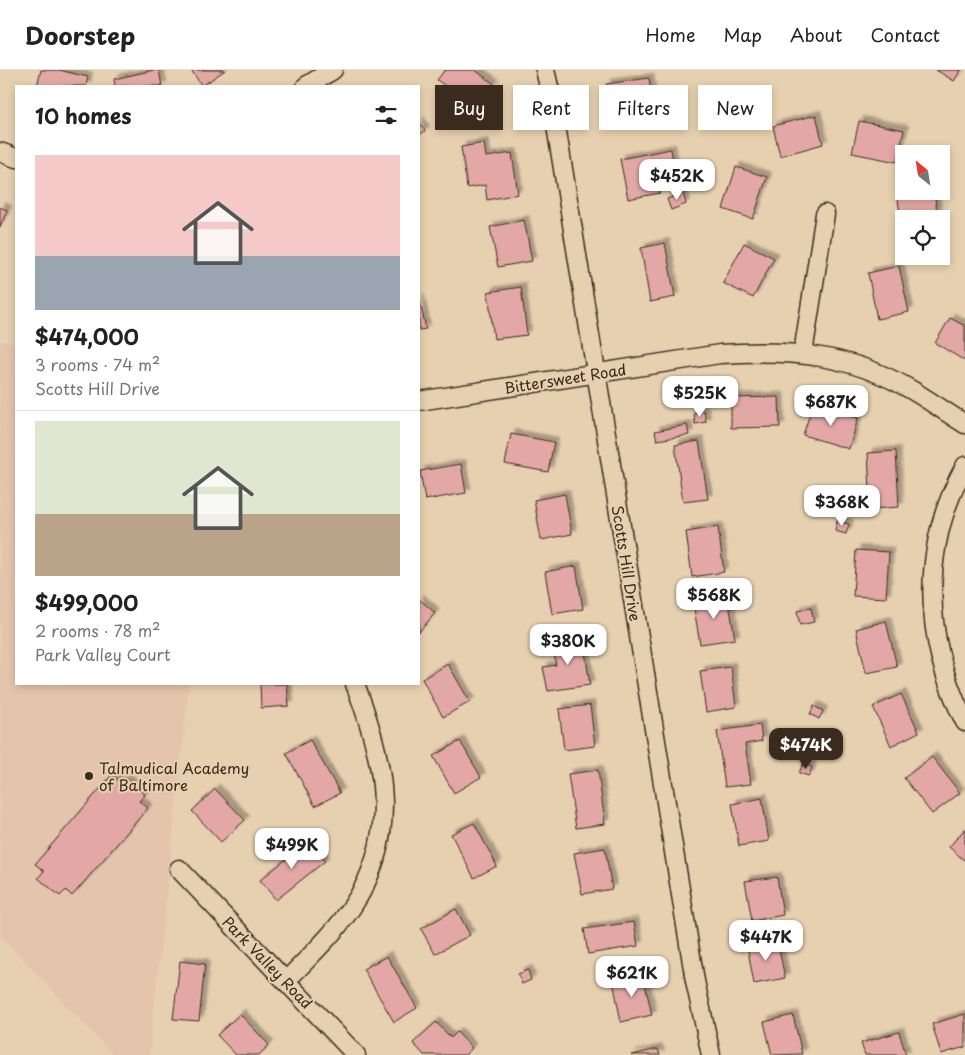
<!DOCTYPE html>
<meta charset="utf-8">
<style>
body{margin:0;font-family:"Playpen Sans",sans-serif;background:#f6f6f6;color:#222;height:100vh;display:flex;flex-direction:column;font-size:19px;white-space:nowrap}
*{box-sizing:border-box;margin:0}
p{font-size:16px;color:#767676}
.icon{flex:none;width:28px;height:28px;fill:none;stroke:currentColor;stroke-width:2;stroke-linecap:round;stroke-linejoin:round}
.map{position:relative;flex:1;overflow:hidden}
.side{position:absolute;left:15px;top:15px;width:405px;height:600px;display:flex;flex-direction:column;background:#fff;border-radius:0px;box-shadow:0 2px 8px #0003}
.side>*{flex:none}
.guide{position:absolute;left:435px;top:15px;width:455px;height:45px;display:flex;gap:10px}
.needle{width:32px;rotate:330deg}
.buttons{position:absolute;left:895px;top:75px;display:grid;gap:10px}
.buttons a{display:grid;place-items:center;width:55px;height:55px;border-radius:0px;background:#fff;box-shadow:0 2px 8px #0003;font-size:25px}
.price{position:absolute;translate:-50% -42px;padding:0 11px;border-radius:10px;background:#fff;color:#222;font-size:16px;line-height:32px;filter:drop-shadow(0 1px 2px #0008)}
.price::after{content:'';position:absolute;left:50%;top:30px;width:15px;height:11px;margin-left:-8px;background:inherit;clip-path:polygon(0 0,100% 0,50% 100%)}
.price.active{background:#3b2a1e;color:#fff}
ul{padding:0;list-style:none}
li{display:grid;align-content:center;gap:10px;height:265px;padding:0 20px}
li+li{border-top:1px solid #e0e0e0}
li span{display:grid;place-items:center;height:155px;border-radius:0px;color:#555}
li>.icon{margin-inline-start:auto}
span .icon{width:90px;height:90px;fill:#fffc;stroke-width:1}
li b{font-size:21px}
h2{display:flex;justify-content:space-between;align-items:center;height:60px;padding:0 20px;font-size:21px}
.tag{padding:0 18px;border-radius:0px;background:#fff;box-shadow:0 2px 8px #0003;font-size:18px;line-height:45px}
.tag.active{background:#3b2a1e;color:#fff}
header{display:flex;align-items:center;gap:30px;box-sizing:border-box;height:70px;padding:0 25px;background:#fff;border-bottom:1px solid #e0e0e0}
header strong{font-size:24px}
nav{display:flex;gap:28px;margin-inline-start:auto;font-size:18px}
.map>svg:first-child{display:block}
.built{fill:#e5c4ac}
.building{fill:#e3a8a6;stroke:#3b2a1e;filter:url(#shadow)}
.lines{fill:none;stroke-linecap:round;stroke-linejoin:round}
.minor-casing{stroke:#3b2a1e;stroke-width:21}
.minor{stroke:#e6d0af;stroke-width:18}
.poi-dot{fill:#3b2a1e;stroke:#e6d0af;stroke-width:2}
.labels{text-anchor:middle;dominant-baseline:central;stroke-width:4;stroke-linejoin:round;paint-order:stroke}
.street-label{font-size:15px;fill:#3b2a1e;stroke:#e6d0af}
.poi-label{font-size:15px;fill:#3b2a1e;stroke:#e6d0af;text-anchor:start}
</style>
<header>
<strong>Doorstep</strong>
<nav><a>Home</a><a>Map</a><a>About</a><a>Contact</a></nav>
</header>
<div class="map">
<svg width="965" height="985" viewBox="0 0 965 985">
<defs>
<filter id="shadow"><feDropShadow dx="4.5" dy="-4.5" stdDeviation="1" flood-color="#0004"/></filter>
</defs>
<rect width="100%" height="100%" fill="#e6d0af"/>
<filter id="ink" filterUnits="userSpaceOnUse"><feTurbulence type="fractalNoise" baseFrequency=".02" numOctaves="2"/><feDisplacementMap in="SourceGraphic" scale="10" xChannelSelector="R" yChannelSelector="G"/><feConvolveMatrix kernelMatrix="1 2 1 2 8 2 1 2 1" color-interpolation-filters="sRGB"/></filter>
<g filter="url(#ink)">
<path class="built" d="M0,271l16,3v340h173l-40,371h-36l-113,-120z"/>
<path class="building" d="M41,0h18l29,7 -2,9h-49z
M154,0h5l3,16h-47l-1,-7z
M191,0h34l-23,16z
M445,0h30l19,14 -18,24 -39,-28z
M936,0h25l-7,11z
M649,8l4,27 -13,2 2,17 -29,4 -7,-44z
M707,25l3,11 -11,2 -2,-11z
M816,45l7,29 -43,12 -7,-30z
M419,51l6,10 -6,4z
M859,51l45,9 -7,32 -45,-9z
M484,73l2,14 26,-4 6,41 -31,6 -2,-15 -18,3 -6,-41z
M671,79l5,30 -18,4 2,10 -32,6 -8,-40z
M736,97l31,10 -14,42 -30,-10z
M913,121h21l4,28h-34l-1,14 -6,-40z
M683,123l3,11 -15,6 -4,-11z
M0,137l7,3 -7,17z
M524,150l8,41 -34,6 -8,-40z
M665,173l10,54 -25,5 -9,-54z
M744,173l30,15 -21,40 -30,-15z
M899,196l10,46 -32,7 -9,-46z
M521,217l6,48 -33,4 -6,-47z
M419,227l7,32 -7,1z
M950,248l15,8v35l-30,-18z
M779,327l1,30 -49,1v-30z
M813,334l45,14 -9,31 -46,-14z
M704,341l2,11 -11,2 -1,-11z
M687,355l2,10 -32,5 -2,-9z
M511,364l43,8 -6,30 -43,-8z
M699,371l9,58 -25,3 -8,-57z
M896,381l3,56 -28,2 -3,-56z
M461,394l5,29 -41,7 -5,-29z
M565,424l7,40 -31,6 -7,-40z
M837,451l12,3 -3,10 -11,-3z
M718,457l6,45 -32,5 -6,-45z
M856,480l33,2 -3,46 -33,-2z
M576,496l7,43 -31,5 -7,-42z
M728,527l7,42 -35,5 -7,-42z
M419,529l16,14 -16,19z
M811,538l3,14 -14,3 -3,-14z
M886,551l11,46 -31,6 -10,-44z
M583,568l7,47 -42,6 -5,-24 13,-2 -4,-22z
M448,594l22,38 -27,15 -21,-38z
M731,597l5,40 -30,5 -6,-41z
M260,614h27l2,22 -28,2z
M901,624l18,38 -28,14 -18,-39z
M590,635l5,41 -31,4 -5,-41z
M814,636l9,5 -4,8 -9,-5z
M760,655l2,16 -17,3 6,40 -26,3 -8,-56z
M310,670l30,53 -25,13 -29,-53z
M460,671l21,36 -27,16 -21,-37z
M932,687l28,36 -28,21 -28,-36z
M803,694l9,3 -3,9 -10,-3z
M598,700l7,54 -29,4 -8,-54z
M112,705l9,8 5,-5 19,17 -6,6 9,7 -76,88 -6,-6 -6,6 -22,-18 6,-7 -9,-7z
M215,719l30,31 -24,22 -29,-31z
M762,728l7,43 -30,5 -7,-42z
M474,753l23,43 -23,12 -23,-44z
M965,759v32l-16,-14z
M265,768l6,8 -7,6 -7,-7z
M309,771l16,20 -49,39 -16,-20z
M605,778l7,41 -30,5 -8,-41z
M777,807l6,38 -31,6 -7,-40z
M456,839l14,26 -35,19 -14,-25z
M634,852l4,24 -50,8 -4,-25z
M777,869l8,39 -31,6 -7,-39z
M387,886l30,52 -23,14 -31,-53z
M180,891l25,3 -6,57 -26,-2z
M528,900l3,10 -9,4 -4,-10z
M643,905l9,40 -31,7 -8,-41z
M240,944l29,31 -10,10h-23l-19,-20z
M965,944v33l-24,7 -9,-30z
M793,945l9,39 -30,1 -8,-33z
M436,952l15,16 6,-6 15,16 -7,7h-41l-11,-12z
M899,962l7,23h-41l-4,-12z
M658,979l2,6h-29z"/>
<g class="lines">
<g class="minor-casing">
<path id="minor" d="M545,0l6,25 144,886 16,74
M306,16l27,-16
M0,82l16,6
M803,283l22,-139
M419,331l301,-47c69,-5 129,0 190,35 19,11 37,24 55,35
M965,396c-45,82 -42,173 0,256
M179,799l177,186
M286,911c23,-24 48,-47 66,-74 49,-73 32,-148 3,-223"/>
</g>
<use href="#minor" class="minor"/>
</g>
</g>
<circle class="poi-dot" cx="89" cy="706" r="5"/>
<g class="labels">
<g class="street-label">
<text transform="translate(565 308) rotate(-9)">Bittersweet Road</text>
<text transform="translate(627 493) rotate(81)">Scotts Hill Drive</text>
<text transform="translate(268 892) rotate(46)">Park Valley Road</text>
</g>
<g class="poi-label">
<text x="99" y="697">Talmudical Academy<tspan x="99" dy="17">of Baltimore</tspan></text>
</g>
</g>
</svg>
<div class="buttons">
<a><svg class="needle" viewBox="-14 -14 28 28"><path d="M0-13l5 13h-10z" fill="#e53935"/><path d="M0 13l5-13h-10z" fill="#767676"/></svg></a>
<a><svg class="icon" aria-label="locate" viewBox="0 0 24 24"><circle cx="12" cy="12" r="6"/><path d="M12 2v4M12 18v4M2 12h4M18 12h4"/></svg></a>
</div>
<b class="price" style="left:677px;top:131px">$452K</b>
<b class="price" style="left:700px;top:348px">$525K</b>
<b class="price" style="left:831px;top:357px">$687K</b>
<b class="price" style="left:842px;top:457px">$368K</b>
<b class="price" style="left:714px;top:550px">$568K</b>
<b class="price" style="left:568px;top:596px">$380K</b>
<b class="price active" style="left:806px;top:700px">$474K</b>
<b class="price" style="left:292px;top:800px">$499K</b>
<b class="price" style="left:766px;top:892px">$447K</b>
<b class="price" style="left:632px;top:928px">$621K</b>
<div class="guide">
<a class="tag active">Buy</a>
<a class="tag">Rent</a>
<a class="tag">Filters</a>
<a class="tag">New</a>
</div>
<section class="side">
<h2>10 homes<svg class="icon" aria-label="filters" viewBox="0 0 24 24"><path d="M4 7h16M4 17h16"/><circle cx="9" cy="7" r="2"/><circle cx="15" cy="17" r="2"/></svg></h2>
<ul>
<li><span style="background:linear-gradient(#f6c9c9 65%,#9aa5b1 0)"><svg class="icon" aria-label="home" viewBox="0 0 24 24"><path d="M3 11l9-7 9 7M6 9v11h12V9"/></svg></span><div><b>$474,000</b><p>3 rooms · 74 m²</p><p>Scotts Hill Drive</p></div></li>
<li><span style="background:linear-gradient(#dfe7d0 60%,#b9a48a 0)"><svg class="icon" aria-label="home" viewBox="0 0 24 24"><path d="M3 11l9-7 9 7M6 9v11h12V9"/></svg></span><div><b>$499,000</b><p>2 rooms · 78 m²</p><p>Park Valley Court</p></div></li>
</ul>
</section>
</div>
